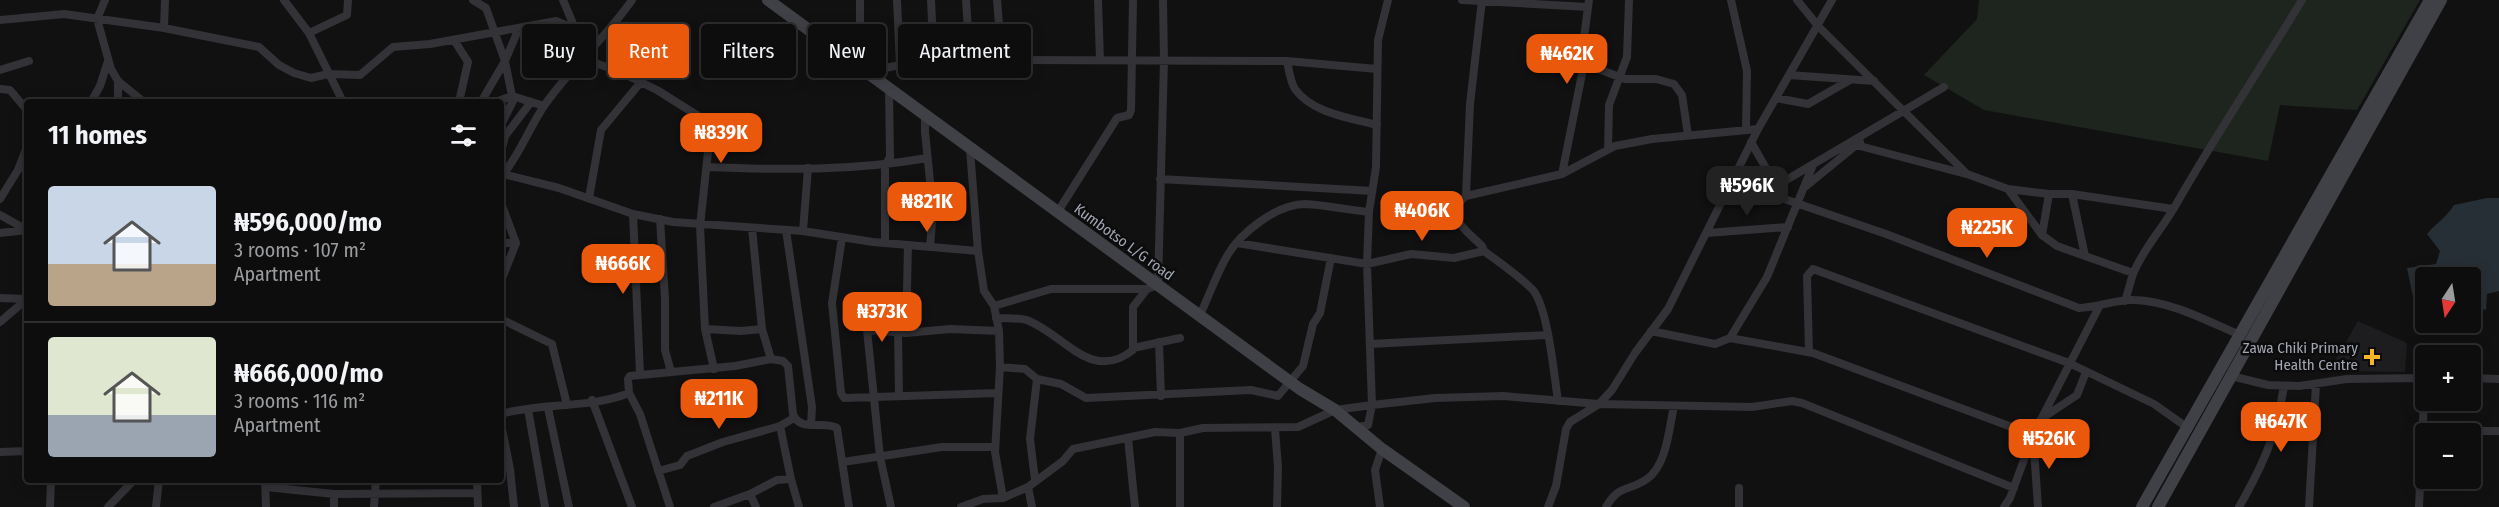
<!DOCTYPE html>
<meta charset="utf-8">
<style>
body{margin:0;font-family:"Fira Sans Condensed",sans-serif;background:#1b1b1c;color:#f1f3f6;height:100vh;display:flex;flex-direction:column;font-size:22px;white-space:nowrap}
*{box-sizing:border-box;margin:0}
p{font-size:20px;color:#9a9c9e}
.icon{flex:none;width:33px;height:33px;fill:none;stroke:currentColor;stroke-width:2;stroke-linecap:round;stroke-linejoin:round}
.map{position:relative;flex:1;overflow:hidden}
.sheet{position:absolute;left:24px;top:99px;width:480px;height:384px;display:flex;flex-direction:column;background:#0d0d0e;border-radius:6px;box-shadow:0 3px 15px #0003,0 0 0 2px #2d2d2e}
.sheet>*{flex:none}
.hud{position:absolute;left:522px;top:24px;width:570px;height:54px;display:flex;gap:12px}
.needle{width:39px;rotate:192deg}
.buttons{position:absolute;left:2415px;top:267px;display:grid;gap:12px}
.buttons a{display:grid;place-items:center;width:66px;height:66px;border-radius:6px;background:#0d0d0e;box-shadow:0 3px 15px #0003,0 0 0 2px #2d2d2e;font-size:30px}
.price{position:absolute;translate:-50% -51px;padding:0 14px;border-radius:12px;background:#ea580c;color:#fff;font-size:20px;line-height:39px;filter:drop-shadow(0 2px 3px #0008)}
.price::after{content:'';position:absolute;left:50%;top:36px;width:18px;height:14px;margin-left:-9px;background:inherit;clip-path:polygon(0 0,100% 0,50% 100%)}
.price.selected{background:#222;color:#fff}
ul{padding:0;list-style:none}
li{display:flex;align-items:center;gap:18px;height:150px;padding:0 24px}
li+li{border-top:2px solid #2d2d2e}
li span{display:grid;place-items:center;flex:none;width:168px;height:120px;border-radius:6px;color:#555}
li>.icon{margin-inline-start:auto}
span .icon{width:72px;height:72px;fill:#fffc;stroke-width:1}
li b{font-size:26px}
h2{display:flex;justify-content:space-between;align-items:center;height:72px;padding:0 24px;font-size:26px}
.chip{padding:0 21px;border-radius:6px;background:#0d0d0e;box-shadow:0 3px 15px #0003,0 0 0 2px #2d2d2e;font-size:21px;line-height:54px}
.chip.selected{background:#ea580c;color:#fff}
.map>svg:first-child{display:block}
.built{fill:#1d1d1f}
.green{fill:#1d251e}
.water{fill:#272f36}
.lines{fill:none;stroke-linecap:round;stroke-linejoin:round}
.street{stroke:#323237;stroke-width:8}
.secondary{stroke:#404147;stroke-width:12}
.poi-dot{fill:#f5b526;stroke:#0c0c0d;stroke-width:2}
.labels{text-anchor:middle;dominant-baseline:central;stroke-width:5;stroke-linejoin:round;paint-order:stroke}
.street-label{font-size:15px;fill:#a2a7b3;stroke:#0c0c0d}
.poi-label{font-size:15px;fill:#a2a7b3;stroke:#0c0c0d;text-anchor:end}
</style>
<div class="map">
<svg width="2499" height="507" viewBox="0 0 2499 507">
<rect width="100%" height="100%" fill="#111112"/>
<path class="built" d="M2358,321l49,22 -2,29 -76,-1z"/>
<path class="green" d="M1979,0h441l-63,110 -77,-5 -12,56 -284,-51 -60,-35 53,-56z"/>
<path class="water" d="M2487,198h12v93l-12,3 -1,16 -15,-4 -1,-28h-44l-1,33h-9l-9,-43 29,-4 4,-13 -13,-17c9,-11 20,-17 27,-29z"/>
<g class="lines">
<path class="street" d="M105,0l-8,19 14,50 7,12 26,21
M284,0l25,33 34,69
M473,0l13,8 19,53 -24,41
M563,0l11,26 7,32 37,13 39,19 54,34 -11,102 5,103 9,40
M897,0l3,65
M931,0l3,63
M966,0l4,61
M997,0l5,60
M1098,0l2,60
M1462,0l126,7
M1731,0l16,71 -1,59
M1797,0l21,26 149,148 41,15
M0,20l64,-6 100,14 95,19 20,18 15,8 17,5 17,-4 32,1 33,-28 37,-3 126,-23 19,8
M164,28l1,-28
M519,28l-14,33 7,35 32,10
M309,33l38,-18 1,-15
M454,40l14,22 -9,40
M1287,61c2,9 3,20 8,28 17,24 55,29 82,36
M1582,63l43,16h31l18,5 8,11 6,40
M860,68v-68
M0,70l29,-9
M866,72l34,-7 111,-5 276,1 90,8
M1789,75l85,6
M118,81v21
M0,89l10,1 17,20
M1776,98l32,6 42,-24
M91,102l9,-16 8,-25
M495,102l17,-6
M925,115v17l8,78 -3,37
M501,125l14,-28
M1751,142l28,49
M1856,145l110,29
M1608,149l1,-44 18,-48 2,-57
M970,150l8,101 6,40 10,15 5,25 1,36 -5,85 8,46
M501,152l4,-16 26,-34
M707,167c73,3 148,4 220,-9
M503,174l56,14 74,26 40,8 130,9 70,11 105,9
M1562,174l20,-100 1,-29 6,-45
M501,177c18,-21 28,-49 43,-71 26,-38 62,-68 88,-106
M1160,179l212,12
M1776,186l168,-99
M1805,187l55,-45
M1728,191l39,2 119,41 193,74c19,-1 39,-9 55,-8 37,1 73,21 106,35
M2072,194h-23l-7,41 15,11 28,10
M1466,196l4,-92 12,-104
M589,198l12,-68 40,-48
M0,199l18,-29 9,-23
M501,203l15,40 -15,38
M1057,213l60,-95 12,-3 2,-5 2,-110
M633,214l7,160
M0,215l27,15
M660,219l5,80v51l6,22
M752,228l10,101 9,30
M786,230l26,177 -1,18
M803,231l5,-63
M0,233l27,-3
M1707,233l81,-6
M2042,235l-34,-46 41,5
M842,238l-10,65 9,90 3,5 154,-5
M501,243h15
M885,243v-77l5,-9 -1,-68
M1237,243l130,21 44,-10 43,4 30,-7
M2133,273l-48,-17 -13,-62 101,15
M0,298l27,1
M2125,301c3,-9 5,-18 8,-27 9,-23 28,-44 41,-66 40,-71 86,-138 128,-208
M994,306l57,-17h96l11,-4 6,-225 -1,-60
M1200,315c9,-19 16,-40 27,-59 13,-23 50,-52 78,-52 21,1 43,6 64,8
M996,318c10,1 24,-1 33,3 35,14 63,62 104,29v-43l14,-18
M501,319l51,25 15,61
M0,322l27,-23
M705,329l36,2 21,-2
M1651,331l64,13 15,-6 83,15 220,82 5,72
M898,332l1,64
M906,333l2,-88
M1730,338l37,-61 46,-112
M1159,342l2,54
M1370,344l177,-9
M1133,348l47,-10
M1809,352l-2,-76 6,-7 256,94 85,41 34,24
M1000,367l25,2 12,10 24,5 25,14 165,-8 27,6 25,-30 10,-42 7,-11 11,-55
M2231,376l37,9 31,1 48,-7 79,-1
M2470,378l29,1
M629,393l11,21 30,93
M592,400l40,107
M1558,401c-4,-26 -10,-95 -26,-112 -14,-14 -32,-26 -48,-38l-2,-5c-16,-16 -40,-30 -16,-50l96,-22 53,-28 37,-7 106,-10
M548,408l21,99
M528,409l17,98
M501,414c41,-12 88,-5 128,-21l-1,-14 2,-3 105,-10 36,-7 12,2 5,5 5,48c7,19 31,6 44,14l12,79
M2041,419l36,-24 9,-23
M501,424l9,45 4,38
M1358,427l10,-2 4,-20 63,-7 68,-2 96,8 153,3 40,-6 10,2 212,85
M1275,429l3,38 -1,40
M1180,433v74
M2447,434l14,-3h38
M1128,438l7,69
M0,452l27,-1
M843,462l99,-15h53
M658,471l22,-6 7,-9 36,-14 57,-16 14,-8
M791,479l8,28
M265,480l1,27
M477,480l1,27
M1035,480l-5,-41 7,-60
M266,487l68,7 143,-1
M1028,487l4,20
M1739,488v19
M334,494v13
M750,494l6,13
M50,507l1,-27
M108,507l26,-27
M156,507l3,-27
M374,507l2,-27
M714,507l36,-13 27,-14 14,-1 -11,-53
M891,507l-11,-50 -13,-127 39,3 44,-4 49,2
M961,507l22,-8 20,-1 25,-11 35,-26 10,-12 82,-17 25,1 23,-5 95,-1 37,-17 37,-5 -5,-141 2,-52 7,-45 2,-127 10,-40
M1380,507l-5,-37 7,-21
M1548,507l8,-21 10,-57 4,-7 29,-18 13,-14 23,-37 33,-44 90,-180 74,-129
M1606,507c13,-23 22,-15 41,-28 20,-14 22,-51 27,-73
M2004,507l6,-9 23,-63 66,-128
M2239,507c25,-44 37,-71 45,-121
M2309,507l7,-123
M2419,507l6,-129"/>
<path class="secondary" d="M768,0l532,389 35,21 47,39 82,58
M2142,507l288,-507
M2158,507l283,-507"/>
</g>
<path class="poi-dot" d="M2369 348h6v6h6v6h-6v6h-6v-6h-6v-6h6z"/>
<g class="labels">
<g class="street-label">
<text transform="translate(1124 242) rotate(36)">Kumbotso L/G road</text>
</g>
<g class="poi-label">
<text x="2358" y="348">Zawa Chiki Primary<tspan x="2358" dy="17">Health Centre</tspan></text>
</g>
</g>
</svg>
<div class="buttons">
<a><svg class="needle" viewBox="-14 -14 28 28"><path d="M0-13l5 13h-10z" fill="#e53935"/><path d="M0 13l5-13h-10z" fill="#9a9c9e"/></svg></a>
<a>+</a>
<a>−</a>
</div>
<b class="price" style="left:1567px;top:85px">₦462K</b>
<b class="price" style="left:721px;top:164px">₦839K</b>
<b class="price selected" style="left:1747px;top:217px">₦596K</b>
<b class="price" style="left:927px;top:233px">₦821K</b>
<b class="price" style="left:1422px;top:242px">₦406K</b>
<b class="price" style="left:1987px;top:259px">₦225K</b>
<b class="price" style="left:623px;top:295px">₦666K</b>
<b class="price" style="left:882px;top:343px">₦373K</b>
<b class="price" style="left:719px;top:430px">₦211K</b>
<b class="price" style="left:2281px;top:453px">₦647K</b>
<b class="price" style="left:2049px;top:470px">₦526K</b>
<div class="hud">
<a class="chip">Buy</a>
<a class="chip selected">Rent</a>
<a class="chip">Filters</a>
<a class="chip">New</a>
<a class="chip">Apartment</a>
</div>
<section class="sheet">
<h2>11 homes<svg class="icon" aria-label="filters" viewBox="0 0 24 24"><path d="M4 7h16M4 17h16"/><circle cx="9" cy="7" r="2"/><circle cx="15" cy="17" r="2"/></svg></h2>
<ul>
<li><span style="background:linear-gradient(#c9d6e8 65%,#b9a48a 0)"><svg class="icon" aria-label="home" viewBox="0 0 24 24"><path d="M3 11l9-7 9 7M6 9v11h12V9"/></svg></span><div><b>₦596,000/mo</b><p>3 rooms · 107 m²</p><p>Apartment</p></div></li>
<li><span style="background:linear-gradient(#dfe7d0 65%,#9aa5b1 0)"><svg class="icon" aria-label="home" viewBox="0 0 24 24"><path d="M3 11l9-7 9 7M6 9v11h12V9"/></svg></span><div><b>₦666,000/mo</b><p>3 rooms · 116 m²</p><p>Apartment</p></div></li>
</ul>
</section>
</div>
